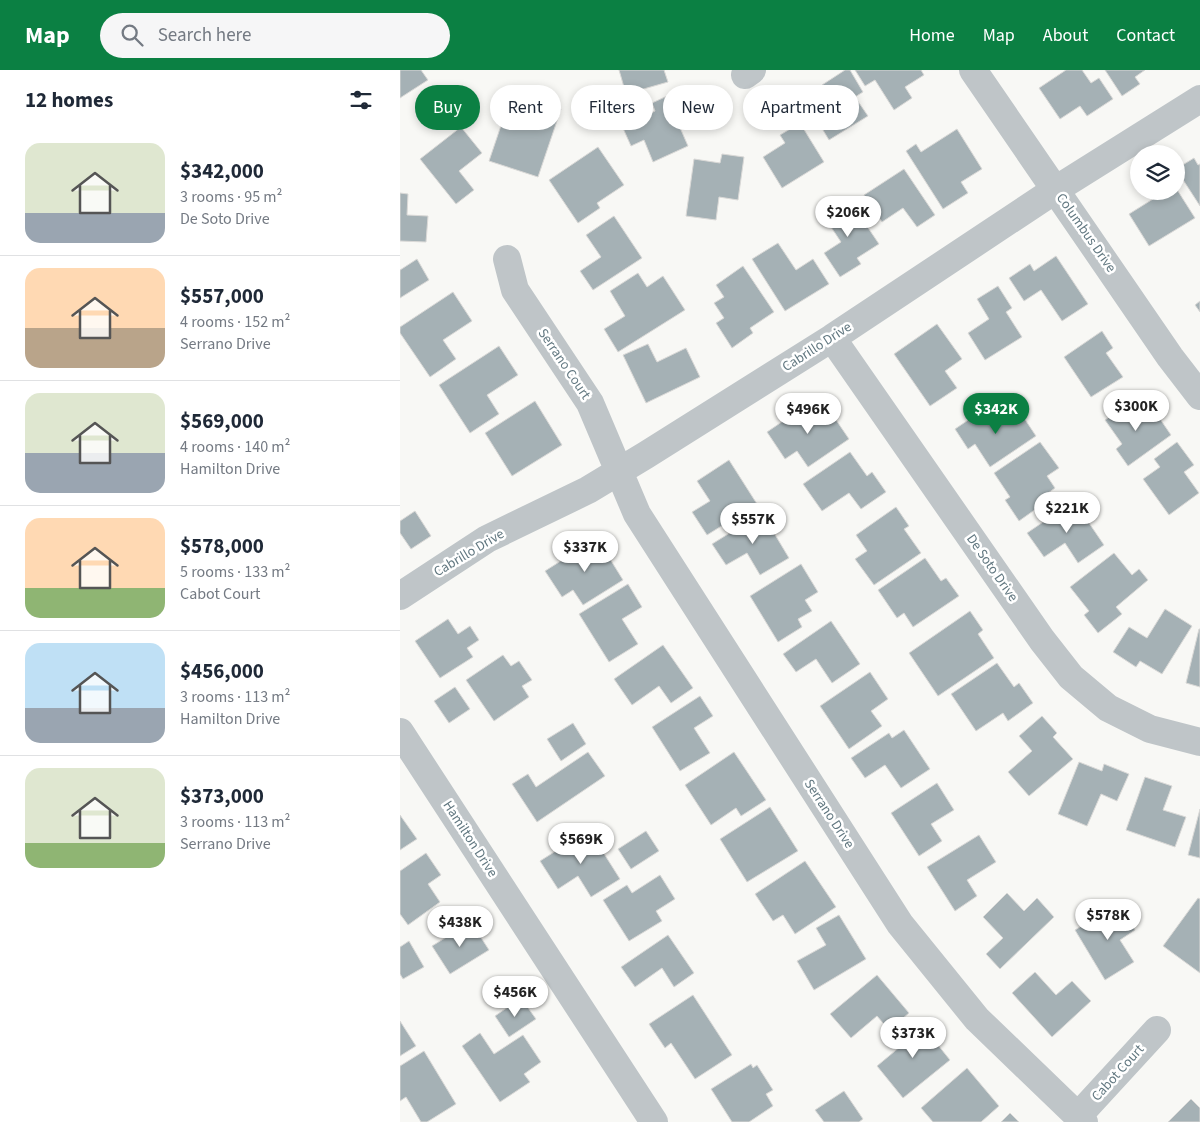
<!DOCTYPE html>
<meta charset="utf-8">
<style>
body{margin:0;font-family:"Source Sans 3",sans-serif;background:#f6f6f7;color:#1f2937;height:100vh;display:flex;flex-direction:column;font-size:19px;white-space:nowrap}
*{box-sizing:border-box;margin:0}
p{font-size:16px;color:#747a83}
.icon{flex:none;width:28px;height:28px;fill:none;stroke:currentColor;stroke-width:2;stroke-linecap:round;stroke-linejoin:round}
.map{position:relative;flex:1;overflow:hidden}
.sheet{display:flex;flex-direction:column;background:#fff;width:400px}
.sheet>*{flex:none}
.hud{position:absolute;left:15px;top:15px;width:475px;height:45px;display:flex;gap:10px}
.buttons{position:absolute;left:730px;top:75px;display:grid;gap:10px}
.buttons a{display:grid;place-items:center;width:55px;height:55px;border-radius:50%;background:#fff;box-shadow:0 2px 8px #0003;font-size:25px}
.price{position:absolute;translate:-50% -42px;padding:0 11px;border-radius:18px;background:#fff;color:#222;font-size:16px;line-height:32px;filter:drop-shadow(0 1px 2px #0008)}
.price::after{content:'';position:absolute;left:50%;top:30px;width:15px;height:11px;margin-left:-8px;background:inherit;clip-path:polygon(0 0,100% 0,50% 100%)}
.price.active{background:#0b8043;color:#fff}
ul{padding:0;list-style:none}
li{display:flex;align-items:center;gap:15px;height:125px;padding:0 25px}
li+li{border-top:1px solid #e0e1e3}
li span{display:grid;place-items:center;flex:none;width:140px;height:100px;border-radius:15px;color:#555}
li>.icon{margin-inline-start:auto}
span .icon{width:60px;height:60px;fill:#fffc;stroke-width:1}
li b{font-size:21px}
h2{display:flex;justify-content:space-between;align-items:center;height:60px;padding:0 25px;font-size:21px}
.chip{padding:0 18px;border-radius:22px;background:#fff;box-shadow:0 2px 8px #0003;font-size:18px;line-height:45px}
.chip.active{background:#0b8043;color:#fff}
header{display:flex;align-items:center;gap:30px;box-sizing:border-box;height:70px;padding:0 25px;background:#0b8043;color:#fff}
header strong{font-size:24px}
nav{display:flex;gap:28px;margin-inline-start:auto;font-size:18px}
.search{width:350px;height:45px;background:#f6f6f7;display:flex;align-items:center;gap:12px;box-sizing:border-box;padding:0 18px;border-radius:28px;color:#747a83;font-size:19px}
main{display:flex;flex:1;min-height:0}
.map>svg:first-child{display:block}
.building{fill:#a5b1b5;stroke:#dad9d7}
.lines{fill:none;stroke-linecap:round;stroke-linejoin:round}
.minor{stroke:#bfc5c8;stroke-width:28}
.labels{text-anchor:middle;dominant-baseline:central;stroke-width:5;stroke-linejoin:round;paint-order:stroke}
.street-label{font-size:14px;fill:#627881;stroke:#fff}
</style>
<header>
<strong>Map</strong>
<div class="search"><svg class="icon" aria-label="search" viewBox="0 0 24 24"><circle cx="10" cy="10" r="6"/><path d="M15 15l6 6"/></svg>Search here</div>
<nav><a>Home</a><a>Map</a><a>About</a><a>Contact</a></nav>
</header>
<main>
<section class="sheet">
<h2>12 homes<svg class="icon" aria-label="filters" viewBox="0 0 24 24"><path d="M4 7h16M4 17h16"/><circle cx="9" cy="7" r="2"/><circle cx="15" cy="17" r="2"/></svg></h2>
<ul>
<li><span style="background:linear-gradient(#dfe7d0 70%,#9aa5b1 0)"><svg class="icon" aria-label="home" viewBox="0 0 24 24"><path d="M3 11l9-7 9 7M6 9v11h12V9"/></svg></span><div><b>$342,000</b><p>3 rooms · 95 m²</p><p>De Soto Drive</p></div></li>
<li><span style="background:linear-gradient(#ffd9b3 60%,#b9a48a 0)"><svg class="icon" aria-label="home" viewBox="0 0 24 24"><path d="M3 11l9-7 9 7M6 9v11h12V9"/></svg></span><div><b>$557,000</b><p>4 rooms · 152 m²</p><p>Serrano Drive</p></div></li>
<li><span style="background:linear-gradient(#dfe7d0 60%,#9aa5b1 0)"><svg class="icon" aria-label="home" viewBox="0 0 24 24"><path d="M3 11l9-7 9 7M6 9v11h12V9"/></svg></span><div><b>$569,000</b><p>4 rooms · 140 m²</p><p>Hamilton Drive</p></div></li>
<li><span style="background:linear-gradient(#ffd9b3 70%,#8fb573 0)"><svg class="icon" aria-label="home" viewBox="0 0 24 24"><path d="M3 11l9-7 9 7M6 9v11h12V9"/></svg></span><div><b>$578,000</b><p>5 rooms · 133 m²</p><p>Cabot Court</p></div></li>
<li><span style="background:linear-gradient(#bfe0f5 65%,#9aa5b1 0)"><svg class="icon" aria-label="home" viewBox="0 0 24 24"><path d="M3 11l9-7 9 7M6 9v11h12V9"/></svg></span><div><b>$456,000</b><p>3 rooms · 113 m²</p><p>Hamilton Drive</p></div></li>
<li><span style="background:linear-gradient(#dfe7d0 75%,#8fb573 0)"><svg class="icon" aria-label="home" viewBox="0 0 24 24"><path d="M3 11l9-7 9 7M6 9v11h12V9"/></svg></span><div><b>$373,000</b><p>3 rooms · 113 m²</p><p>Serrano Drive</p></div></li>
</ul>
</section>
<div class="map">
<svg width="800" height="1052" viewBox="0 0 800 1052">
<rect width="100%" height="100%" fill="#f8f8f5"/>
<path class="building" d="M0,0h21l7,10 -28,18z
M219,0h45l4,12 -42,12z
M445,0h5l13,22 -8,5 13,19 -39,24 -20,-33 19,-12 -6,-10z
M455,0h66l3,5 -19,12 7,11 -18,12 -19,-30 -10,6z
M666,0h16l9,13 8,-5 14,21 -26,17 -7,-10 -20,13 -21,-31z
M705,0h40l-10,7 5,7 -18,12z
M278,21l12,27 -12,5 10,23 -35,16 -9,-22 -13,6 -9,-20 33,-15 -3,-8z
M112,23l49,16 -23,68 -49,-16z
M400,53l24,39 -42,26 -19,-31 22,-14 -5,-8z
M61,57l21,26 -23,18 15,19 -18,14 -36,-45z
M557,59l25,40 -21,13 7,11 -25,16 -37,-58 10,-7 5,8z
M198,77l26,38 -27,18 3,5 -22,15 -29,-43z
M322,84l22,3 -6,43 -19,-3 -3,23 -30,-4 8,-57 26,4z
M794,88l4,7 2,-1v42l-24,-37z
M504,99l31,46 -18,12 -14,-19 -21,14 -18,-27z
M776,118l19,30 -46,28 -20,-32 24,-15 -5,-8h28z
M0,123l8,1 -1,21 21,1 -2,26 -26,-1z
M448,128l31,46 -22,14 4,6 -21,13 -16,-24 17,-11 -18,-27z
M214,146l28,42 -49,32 -13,-19 21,-14 -15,-22z
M378,173l18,27 17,-11 16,25 -44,27 -33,-52z
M656,186l32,48 -26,17 -21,-31 -17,11 -15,-23 21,-14 4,7z
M17,189l12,21 -29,18v-28z
M343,196l31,46 -24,16 3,5 -21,15 -16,-25 8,-5 -10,-15 10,-6 -8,-12z
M238,203l9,14 16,-11 22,34 -67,42 -14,-23 21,-13 -15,-25z
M598,216l14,22 -6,4 16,25 -37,23 -17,-27 21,-14 -12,-20z
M53,222l19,29 -29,19 13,19 -26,18 -30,-44v-6z
M800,231v11l-5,-7z
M537,254l25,35 -17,12 12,17 -27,18 -36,-52z
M702,261l11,17 -7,5 17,24 -32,20 -27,-40z
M248,274l9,18 29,-14 14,29 -54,26 -23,-48z
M99,276l19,29 -31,20 12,19 -29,19 -31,-48z
M736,329l15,21 7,-4 13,19 -43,31 -12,-17 6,-5 -17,-24z
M414,330l14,21 6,-4 15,22 -41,28 -11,-16 -12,8 -18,-27z
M135,331l27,44 -50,31 -27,-43z
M618,339l18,27 -46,31 -15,-23 -7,5 -13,-20 28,-19 11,15z
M640,372l19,26 -12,8 8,12 -15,11 3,5 -24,17 -14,-21 5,-3 -16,-24z
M777,372l17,23 -10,7 15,21 -30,22 -26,-36 17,-12 -6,-8z
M450,382l17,24 5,-4 14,20 -25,17 -12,-16 -27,18 -19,-27z
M329,390l28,44 -50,31 -15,-23 18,-11 -13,-20z
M674,431l30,44 -26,18 -13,-20 -21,14 -17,-24z
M496,437l13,19 -5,3 17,24 -47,32 -19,-26 12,-8 -11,-16z
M15,441l16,25 -20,13 -11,-16v-12z
M362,443l27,45 -29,17 -13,-22 -21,12 -14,-21z
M197,468l26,42 -40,25 -10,-15 -11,7 -17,-26z
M714,483l18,22 7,-6 9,11 -32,27 6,7 -24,19 -14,-18 5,-4 -19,-24z
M525,488l16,23 5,-3 13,18 -46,31 -9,-14 -7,5 -19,-28z
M401,494l17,28 -13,8 7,11 -14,8 4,8 -24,15 -28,-46z
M228,514l14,23 -20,12 16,25 -29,18 -30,-48z
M765,539l27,17 -30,48 -22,-13 -4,6 -23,-15 16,-25 18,11z
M570,541l13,19 -5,4 16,24 -56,38 -29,-43z
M48,549l10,15 12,-8 9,14 -12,8 6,9 -33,21 -25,-37z
M431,551l29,43 -28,19 -16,-24 -20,13 -13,-18z
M799,559h1v58l-14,-4z
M263,575l30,43 -22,15 -12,-17 -27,19 -18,-26z
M103,585l8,11 8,-5 13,19 -10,6 7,11 -35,24 -28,-41z
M597,593l17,24 5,-4 14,20 -25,18 -5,-8 -27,18 -25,-37z
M470,602l18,27 -17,12 11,15 -33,23 -29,-43z
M55,617l15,22 -21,14 -15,-22z
M300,626l13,20 -19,12 16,25 -30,18 -28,-44z
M642,646l15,17 -4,4 20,22 -44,37 -21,-24 24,-21 -13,-15z
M173,653l13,21 -25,17 -14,-22z
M504,660l26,39 -29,19 -16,-23 -20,13 -14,-20 38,-25 3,5z
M188,682l17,24 -68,46 -25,-38 16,-10 8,13z
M334,682l32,48 -25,16 -5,-8 -25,17 -26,-40z
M679,692l23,9 2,-7 25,10 -12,27 -16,-7 -14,32 -29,-12z
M745,707l27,9 -9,24 23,7 -11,30 -49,-17z
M537,713l17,27 -23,14 11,17 -23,15 -28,-43z
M370,737l28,44 -51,31 -27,-43z
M800,739v49l-12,-3z
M0,745l17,24 -17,11z
M189,760l31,49 -29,18 -13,-21 -20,13 -18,-28z
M246,761l13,20 -28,18 -13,-20z
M579,765l17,27 -29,18 10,16 -22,15 -28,-44z
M26,783l15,22 -13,9 12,18 -32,23 -8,-11v-43z
M405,791l31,46 -41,27 -12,-19 -10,6 -18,-27z
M260,805l15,24 -19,12 6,10 -33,20 -26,-41 24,-15 5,8z
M607,823l17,18 13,-13 17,19 -54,52 -14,-15 17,-16 -20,-21z
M798,828l2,1v74l-37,-27z
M719,833l16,27 -15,10 14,22 -29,18 -30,-50z
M439,845l27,44 -52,31 -17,-29 29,-16 -10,-17z
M71,852l18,28 -39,24 -18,-28z
M268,865l26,38 -20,14 -12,-19 -27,19 -14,-20z
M9,871l15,26 -21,12 -3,-5v-27z
M635,902l21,23 16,-14 19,20 -39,36 -40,-44z
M477,905l32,38 -20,17 -12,-14 -26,22 -21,-24z
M293,925l39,60 -37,24 -24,-36 -6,5 -16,-24z
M121,928l15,21 -27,18 -14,-21z
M517,949l33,41 -47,38 -26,-32 24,-20 -7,-9z
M0,951l16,25 -16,10z
M80,963l14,21 29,-19 18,27 -17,12 6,8 -30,20 -38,-56z
M24,981l32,53 -29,18h-6l-15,-25 -6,4v-35z
M351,994l2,4 4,-3 16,25 -7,4 7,12 -24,16h-17l-21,-33z
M567,998l32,38 -18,16h-48l-12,-14z
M444,1021l19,28 -4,3h-35l-9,-12z
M791,1029l9,9v14h-32z
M610,1043l9,9h-18z"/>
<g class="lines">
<path class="minor" d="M573,0l197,287 30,39
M345,5l7,-5
M107,189l8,31 75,113 47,111 263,410 77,95 107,103
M432,268l210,302 29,37 37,31 42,21 50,13
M0,526l87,-57 101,-49 58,-35 186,-117 223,-148 145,-91
M0,662l254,390
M678,1046l79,-86"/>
</g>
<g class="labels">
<g class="street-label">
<text transform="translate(686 163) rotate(55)">Columbus Drive</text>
<text transform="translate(417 277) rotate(-33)">Cabrillo Drive</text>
<text transform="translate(164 294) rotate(56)">Serrano Court</text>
<text transform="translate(69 483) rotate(-31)">Cabrillo Drive</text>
<text transform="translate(592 498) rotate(55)">De Soto Drive</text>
<text transform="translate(429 744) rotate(57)">Serrano Drive</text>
<text transform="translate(70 769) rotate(57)">Hamilton Drive</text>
<text transform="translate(718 1003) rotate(-48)">Cabot Court</text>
</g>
</g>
</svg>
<div class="buttons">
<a><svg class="icon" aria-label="layers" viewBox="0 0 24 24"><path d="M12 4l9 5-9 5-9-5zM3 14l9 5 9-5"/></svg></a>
</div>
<b class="price" style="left:448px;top:168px">$206K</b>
<b class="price" style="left:736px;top:362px">$300K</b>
<b class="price" style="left:408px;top:365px">$496K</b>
<b class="price active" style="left:596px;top:365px">$342K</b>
<b class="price" style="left:667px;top:464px">$221K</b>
<b class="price" style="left:353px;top:475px">$557K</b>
<b class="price" style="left:185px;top:503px">$337K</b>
<b class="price" style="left:181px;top:795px">$569K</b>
<b class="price" style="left:708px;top:871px">$578K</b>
<b class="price" style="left:60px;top:878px">$438K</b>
<b class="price" style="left:115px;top:948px">$456K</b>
<b class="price" style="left:513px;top:989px">$373K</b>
<div class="hud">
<a class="chip active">Buy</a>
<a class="chip">Rent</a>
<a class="chip">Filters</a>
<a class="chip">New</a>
<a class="chip">Apartment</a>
</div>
</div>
</main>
